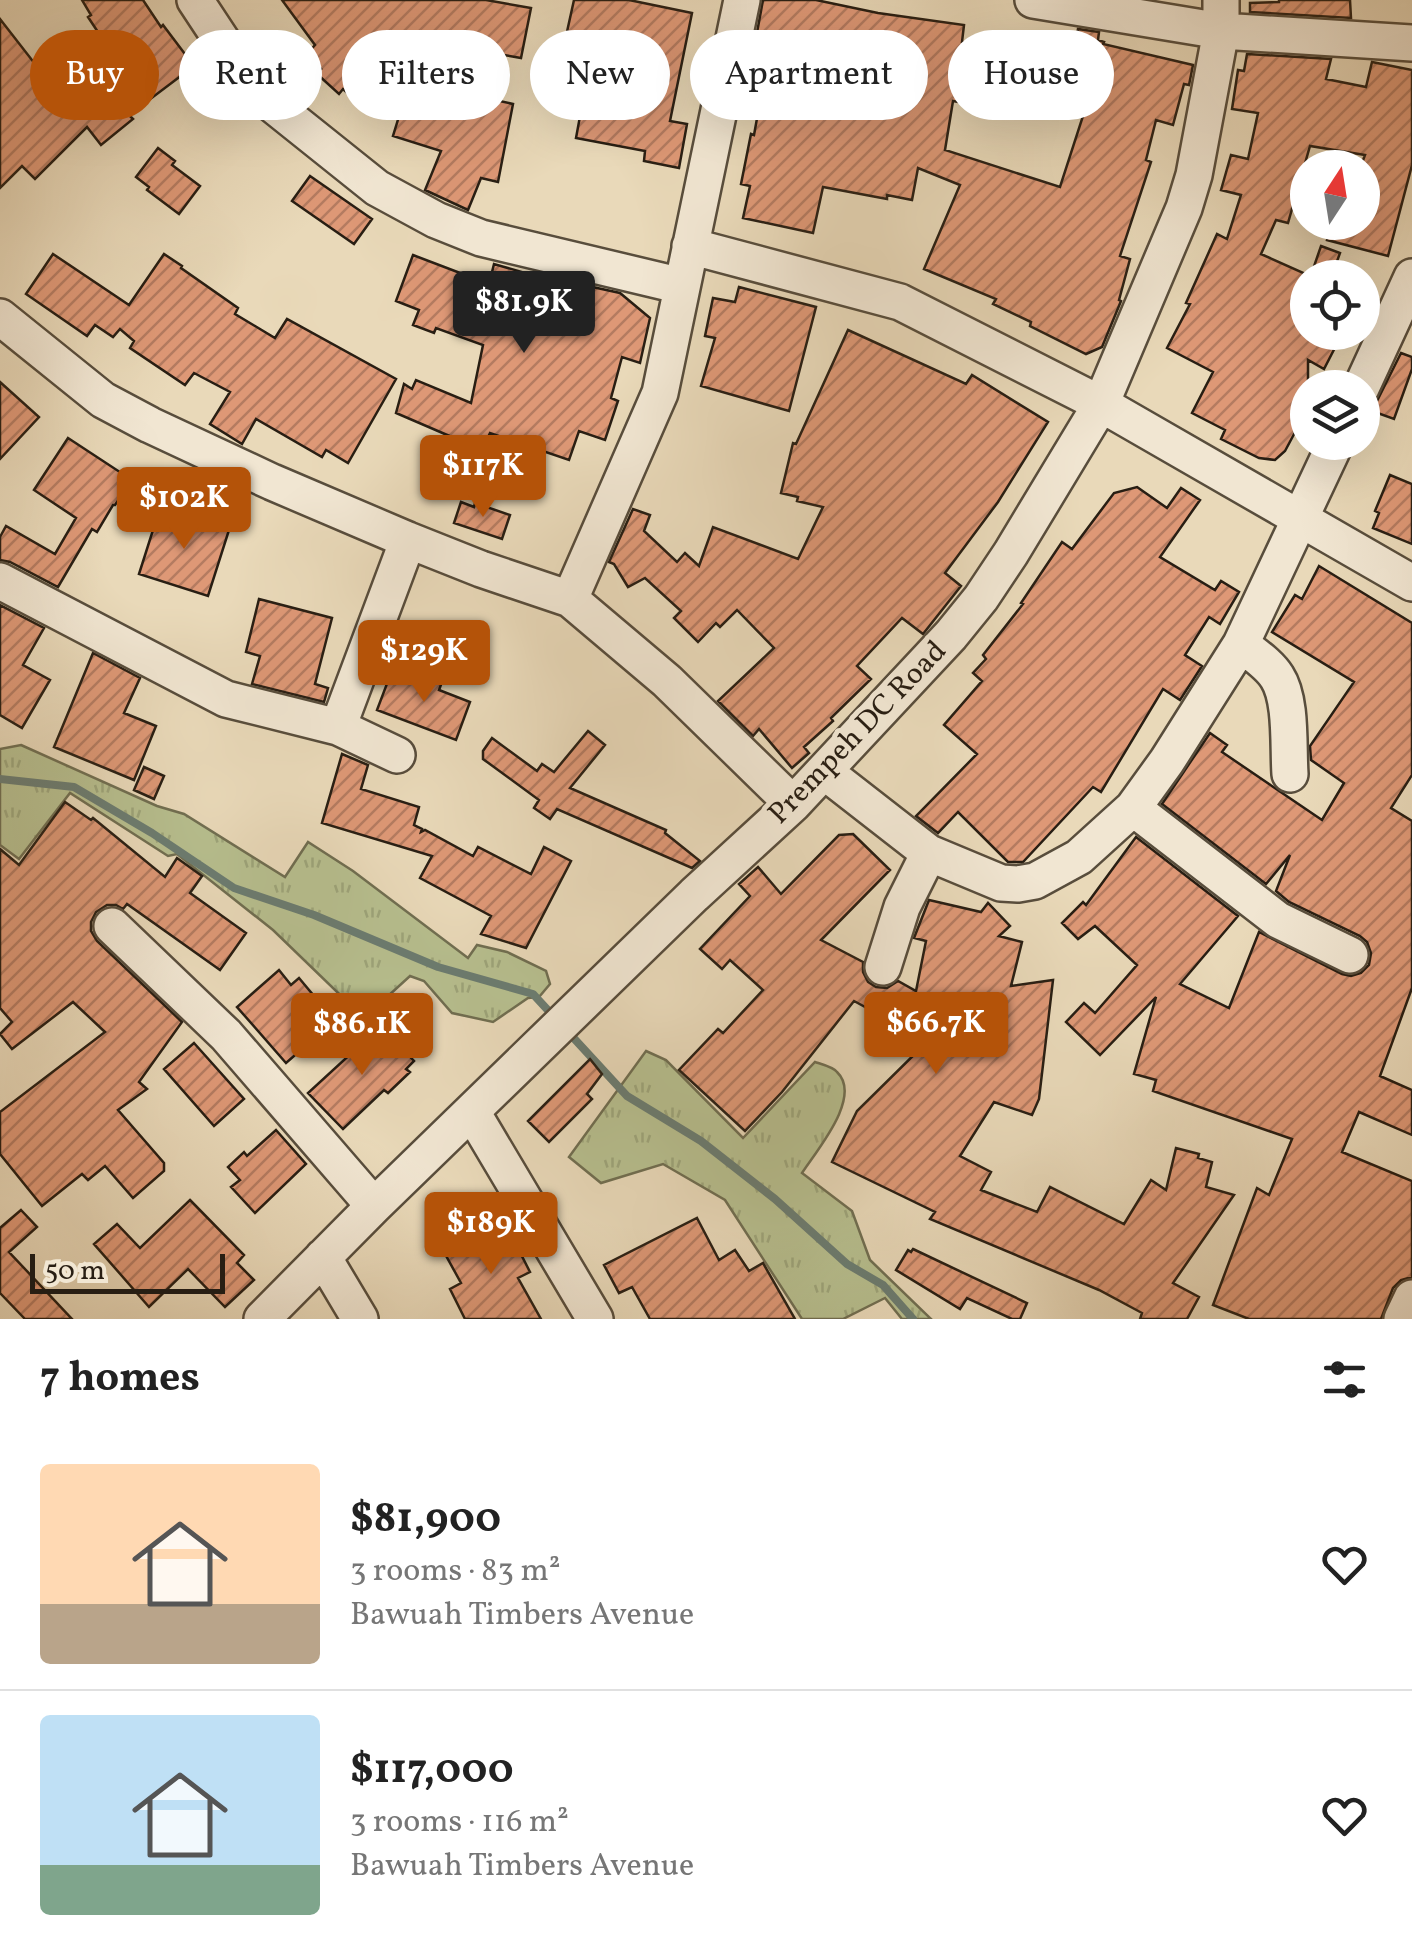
<!DOCTYPE html>
<meta charset="utf-8">
<style>
body{margin:0;font-family:Vollkorn,serif;background:#f6f6f6;color:#222;height:100vh;display:flex;flex-direction:column;font-size:38px;white-space:nowrap}
*{box-sizing:border-box;margin:0}
p{font-size:32px;color:#767676}
.icon{flex:none;width:55px;height:55px;fill:none;stroke:currentColor;stroke-width:2;stroke-linecap:round;stroke-linejoin:round}
.map{position:relative;height:1319px;overflow:hidden}
.details{display:flex;flex-direction:column;background:#fff;flex:1}
.details>*{flex:none}
.banner{position:absolute;left:30px;top:30px;width:1352px;height:90px;display:flex;gap:20px}
.needle{width:65px;rotate:12deg}
.buttons{position:absolute;left:1290px;top:150px;display:grid;gap:20px}
.buttons a{display:grid;place-items:center;width:90px;height:90px;border-radius:50%;background:#fff;box-shadow:0 10px 40px #0002;font-size:50px}
.scale{position:absolute;left:30px;bottom:25px;width:195px;box-sizing:border-box;padding-left:10px;border:5px solid #281e13;border-top:0;font-size:28px;line-height:35px;white-space:nowrap;color:#281e13;-webkit-text-stroke:8px #f1e6d2;paint-order:stroke}
.price{position:absolute;translate:-50% -85px;padding:0 22px;border-radius:10px;background:#b45309;color:#fff;font-size:32px;line-height:65px;filter:drop-shadow(0 2px 5px #0008)}
.price::after{content:'';position:absolute;left:50%;top:60px;width:30px;height:22px;margin-left:-15px;background:inherit;clip-path:polygon(0 0,100% 0,50% 100%)}
.price.active{background:#222;color:#fff}
ul{padding:0;list-style:none}
li{display:flex;align-items:center;gap:30px;height:250px;padding:0 40px}
li+li{border-top:2px solid #e0e0e0}
li span{display:grid;place-items:center;flex:none;width:280px;height:200px;border-radius:10px;color:#555}
li>.icon{margin-inline-start:auto}
span .icon{width:120px;height:120px;fill:#fffc;stroke-width:1}
li b{font-size:42px}
h2{display:flex;justify-content:space-between;align-items:center;height:120px;padding:0 40px;font-size:42px}
.tag{padding:0 35px;border-radius:45px;background:#fff;box-shadow:0 10px 40px #0002;font-size:35px;line-height:90px}
.tag.active{background:#b45309;color:#fff}
.map>svg:first-child{display:block}
.grass{fill:url(#grass-tufts);stroke:#706e51;stroke-width:2.5}
.lines{fill:none;stroke-linecap:round;stroke-linejoin:round}
.stream{stroke:#6b7c71;stroke-width:8}
.building{fill:url(#building-hatch);stroke:#281e13;stroke-width:2.5;fill-rule:evenodd}
.minor-casing{stroke:#584d3c;stroke-width:40}
.minor{stroke:#f1e6d2;stroke-width:35}
.labels{text-anchor:middle;dominant-baseline:central;stroke-width:10;stroke-linejoin:round;paint-order:stroke}
.street-label{font-size:30px;fill:#281e13;stroke:#f1e6d2}
</style>
<div class="map">
<svg width="1412" height="1319" viewBox="0 0 1412 1319">
<defs>
<pattern id="grass-tufts" width="24" height="20" patternUnits="userSpaceOnUse" patternTransform="scale(2.5)"><rect width="24" height="20" fill="#b7bf8f"/><path d="M3 7l-1-3M5 7V3M7 7l1-3M15 17l-1-3M17 17v-4M19 17l1-3" fill="none" stroke="#9da47a"/></pattern>
<pattern id="building-hatch" width="6" height="6" patternUnits="userSpaceOnUse" patternTransform="scale(2.5)"><rect width="6" height="6" fill="#de9876"/><path d="M-1 1l2-2M0 6l6-6M5 7l2-2" fill="none" stroke="#b47b60"/></pattern>
</defs>
<rect width="100%" height="100%" fill="#e9d9b9"/>
<filter id="stains"><feTurbulence type="fractalNoise" baseFrequency=".002" numOctaves="4"/><feColorMatrix values="0 0 0 0 .2 0 0 0 0 .09 0 0 0 0 .02 0 0 0 .5 -.17"/></filter>
<radialGradient id="worn" r=".72"><stop offset=".6" stop-color="#630" stop-opacity="0"/><stop offset="1" stop-color="#630" stop-opacity=".3"/></radialGradient>
<path class="grass" d="M21,745l136,61 27,8 101,63 23,-35 45,29 115,87 9,-13 30,7 39,19 4,13 -11,13 -11,1 -35,24 -41,-9 -28,-32 -14,-5 -46,42 -91,-88 -96,-76 -9,2 -98,-63 -51,66 -19,-14v-96z
M646,1051l20,9 77,78 72,-76c6,2 18,5 22,10 26,25 -21,79 -35,101l50,38 18,49 61,59h-29l-17,-21 -42,21h-41l-77,-119 -62,-36 -62,19 -32,-26z"/>
<g class="lines">
<path class="stream" d="M0,779l74,8 78,46 82,55 80,27 124,52 95,27 23,25
M569,1033l58,63 74,45 74,58 72,65 36,21 30,34"/>
</g>
<path class="building" d="M82,0h61l18,27 2,-2 31,41 -49,37 -57,-86 3,-2z
M282,0h204l45,8 -10,50 -23,-4 -8,39 6,2 -1,5 18,4 -15,78 -17,-4 -13,32 -43,-20 16,-39 -48,-15 27,-88 -56,60 -21,-19 -4,5 -23,-21 5,-4 -15,-14 9,-10z
M574,0h55l63,13 -22,108 17,3 -8,44 -35,-7 1,-10 -69,-13 10,-54 -29,-7z
M763,0h53l62,13 86,12 -2,17 38,7 2,-10 72,14 4,-24 21,3 -1,8 6,2 -1,2 90,21 -4,20 -5,-1 -11,41 -17,-5 -10,40 5,2 -31,94 10,3 -11,41 2,1 -19,46 -16,7 -56,-28 1,-4 -38,-18 3,-5 -72,-30 36,-84 -42,-17 -6,32 -25,-5v4l-64,-12 -10,46 -70,-15 7,-32 -9,-2 10,-50 3,1 15,-83 -15,-3zM994,96l73,13v4l16,3 -23,71 -115,-37 8,-49 39,7z
M1279,0h71l1,18 -101,-6v-9l29,-1z
M0,19l35,45 22,-21 76,76 -32,26 -14,-18 -52,52 -13,-13 -22,22z
M1247,54l84,5 -5,20 40,8 6,-25 40,8v95l-24,91 -61,-16 5,-18h30v-59l3,-8 -55,-9 -22,77 -12,-3 -15,34 47,21v57h35l-19,37 -16,-9v48l-23,43 -10,9 -16,-2 -38,-19 4,-9 -33,-17 21,-41 -46,-24 23,-44 -4,-1 31,-69 10,5 14,-44 -20,-5 10,-35 17,4 10,-46 -26,-4 6,-39 6,1z
M158,148l17,13 -3,4 28,21 -21,28 -32,-24 2,-3 -13,-10z
M310,176l62,43 -18,25 -62,-43z
M1321,246l19,7 -9,25h-21z
M53,254l76,51 35,-51 18,12 -1,2 57,40 -3,6 40,24 12,-19 109,60 -48,84 -22,-13 -4,7 -66,-38 -14,25 -32,-20 20,-32 -36,-19 -9,12 -55,-37 4,-7 -14,-12 -7,8 -18,-12 -8,11 -61,-42z
M413,255l76,29 5,-20 93,27 1,-5 32,7 30,25 -10,45 -18,-6 -11,41 7,3 -13,39 -26,-9 -10,29 -79,-27 -8,17 -86,-37 8,-29 8,5 4,-9 55,23 12,-58 -47,-17 -2,5 -21,-8 6,-15 -23,-9z
M739,287l77,20 -27,104 -88,-25 14,-48 -10,-2 8,-38 22,4z
M848,330l118,54 6,-9 76,47 -50,80 -53,71 16,13 -38,48 -21,-16 -45,48 14,13 -40,39 2,3 -29,26 5,6 -17,15 -33,-39 -6,7 -35,-35 56,-53 -37,-38 -17,17 -4,-4 -18,19 -24,-24 7,-7 -36,-33 -17,9 -14,-23 -5,-2 24,-53 17,6 -6,16 33,31 8,-9 14,13 14,-39 85,32 25,-52 -26,-6 1,-4 -17,-4 12,-50 3,1z
M1401,353l11,4v12l-18,50 -22,-8z
M0,382l39,35 -39,42z
M68,438l64,42 -17,25h-2l-16,27 -5,-3 -34,58 -48,-25 -10,-2v-23l6,-11 49,28 21,-36 -42,-28z
M1390,475l22,9v60l-39,-16 6,-15 -4,-2z
M1137,487l30,21 14,-20 19,12 -40,57 55,33 6,-9 18,11 -19,32 -11,-7 -24,38 17,11 -22,34 -17,-11 -62,103 -8,-5 -70,75h-15l-50,-50 -20,21 -22,-17 61,-62 -33,-29 38,-44 -9,-8 13,-14 -3,-4 40,-51 -2,-1 41,-61 10,7 42,-56z
M461,502l13,5 1,-4 35,12 -8,24 -48,-16z
M160,508l69,22 -21,66 -69,-22z
M1319,566l93,57v152l-21,33 21,13v167l-32,88 32,14v45l-53,-23 -17,40 70,29v96l-11,3 -8,8 -12,31h-132l-36,-14 44,-117 12,7 23,-56 -139,-48 3,-11 -22,-6 22,-77 -56,58 -34,-33 18,-19 11,10 42,-48 -42,-39 -17,13 -16,-16 21,-21 3,3 50,-68 102,79 -58,68 49,24 30,-76 83,42 9,2 10,-3 8,-8 2,-12 -4,-11 -7,-6 -71,-34 -13,-11 14,-36 -24,29 -104,-80 48,-71 17,12 -5,7 100,68 22,-37 -33,-23 -1,-14 44,-64 -82,-50 23,-37 7,4z
M259,599l73,19 -17,66 13,4 -4,14 -72,-18 8,-28 -14,-4z
M0,605l44,23 -21,37 27,15 -28,48 -22,-13z
M93,653l47,25 -16,35 32,13 -22,54 -80,-33z
M391,673l22,8 3,-8 26,9 -3,8 31,12 -14,38 -79,-30z
M588,731l17,14 -35,43 96,42 -1,3 35,28 -8,7 -135,-59 -7,10 -16,-11 5,-8 -56,-41v-8l9,-13 45,33 5,-7 12,8z
M342,754l26,11 -7,24 58,18 -5,18 8,4 -1,3 4,-2 48,26 5,-9 53,27 13,-27 27,14 -45,87 -45,-14 10,-18 -71,-38 12,-22 -110,-33z
M144,767l20,9 -10,23 -20,-9z
M65,802l26,18 2,-2 72,59 12,-19 25,18 -12,17 56,40 -26,37 -93,-66 -4,5 -7,-4h-9l-11,7 -5,10v9l6,10 85,81 -43,60 8,7 -29,21 46,53v8l-31,27 -28,-32 -17,14 -6,-6 -40,32 -42,-52v-42l105,-80 -32,-30 -61,47 -12,-15 12,-12 -12,-14v-159l19,16z
M853,834l37,36 -69,70 42,22v10l5,10 8,5 11,1 11,-7 18,10 10,-50 -12,-3 15,-38 52,12 7,-9 22,23 -11,10 23,6 -11,44 42,-6 -14,119 -7,16 -38,-13 -34,54 31,16 -10,18 56,22 13,-25 74,37 27,-44 15,10 10,-42 23,6 -1,4 14,4 -6,25 28,8 -61,88 26,14 -12,22h-47l2,-6 -43,-23 -169,-71 5,-7 -103,-50 25,-51 71,-70 -74,-40 -72,91 -37,39 -66,-61 39,-41 5,4 40,-43 -33,-30 -8,9 -22,-20 50,-53 -11,-12 19,-17 23,27 58,-59z
M279,970l12,15 8,-7 25,30 -3,3 11,12 -46,40 -49,-56z
M381,1026l33,35 -8,8 4,3 -22,21 -4,-3 -41,39 -35,-36z
M194,1043l50,56 -30,27 -50,-57z
M590,1059l12,15 -15,20 5,5 -43,43 -21,-21z
M276,1130l30,34 -51,49 -24,-26 9,-7 -12,-13 16,-15 3,4z
M190,1200l54,55 -7,8 17,17 -29,27 -37,-38 -39,38 -55,-63 23,-20 23,24z
M21,1210l16,17 -28,25 63,67h-47l-25,-26v-65z
M697,1218l22,42 16,-10 14,21 14,-8 32,56h-145l-18,-32 -13,6 -15,-28z
M504,1221l26,51 -12,6 23,41h-76l-15,-30 11,-6 -17,-31z
M913,1249l114,54 -7,16h-8l-45,-21 -7,11 -64,-39 12,-20 3,2z"/>
<g class="lines">
<g class="minor-casing">
<path id="minor" d="M195,0l54,82 23,22 105,84 59,32 45,18 201,48
M1033,0l188,31 191,12
M690,246l210,56 201,102 311,179
M0,317l103,83 47,25 122,57 136,58 73,29 89,30 97,82 126,123
M1361,388l51,-111
M0,581l226,118 112,28 59,28
M570,599l90,-206 82,-393
M1241,644c12,10 28,20 36,33 15,23 11,70 13,97
M338,727l70,-187
M825,772l104,81 72,30 17,1 17,-3 44,-24 54,-49 34,-47 74,-117 95,-202
M1133,808l145,112 72,35
M112,926l114,109 148,171
M883,967l19,-60 27,-54
M472,1112l123,207
M323,1257l37,62
M262,1319l112,-113 320,-311 99,-91 158,-169 30,-37 30,-45 90,-149 83,-196 10,-33 27,-144v-31
M1402,1319l10,-21"/>
</g>
<use href="#minor" class="minor"/>
</g>
<g class="labels">
<g class="street-label">
<text transform="translate(858 733) rotate(-46)">Prempeh DC Road</text>
</g>
</g>
<rect width="100%" height="100%" filter="url(#stains)"/>
<rect width="100%" height="100%" fill="url(#worn)"/>
</svg>
<div class="buttons">
<a><svg class="needle" viewBox="-14 -14 28 28"><path d="M0-13l5 13h-10z" fill="#e53935"/><path d="M0 13l5-13h-10z" fill="#767676"/></svg></a>
<a><svg class="icon" aria-label="locate" viewBox="0 0 24 24"><circle cx="12" cy="12" r="6"/><path d="M12 2v4M12 18v4M2 12h4M18 12h4"/></svg></a>
<a><svg class="icon" aria-label="layers" viewBox="0 0 24 24"><path d="M12 4l9 5-9 5-9-5zM3 14l9 5 9-5"/></svg></a>
</div>
<div class="scale">50 m</div>
<b class="price active" style="left:524px;top:356px">$81.9K</b>
<b class="price" style="left:483px;top:520px">$117K</b>
<b class="price" style="left:184px;top:552px">$102K</b>
<b class="price" style="left:424px;top:705px">$129K</b>
<b class="price" style="left:936px;top:1077px">$66.7K</b>
<b class="price" style="left:362px;top:1078px">$86.1K</b>
<b class="price" style="left:491px;top:1277px">$189K</b>
<div class="banner">
<a class="tag active">Buy</a>
<a class="tag">Rent</a>
<a class="tag">Filters</a>
<a class="tag">New</a>
<a class="tag">Apartment</a>
<a class="tag">House</a>
</div>
</div>
<section class="details">
<h2>7 homes<svg class="icon" aria-label="filters" viewBox="0 0 24 24"><path d="M4 7h16M4 17h16"/><circle cx="9" cy="7" r="2"/><circle cx="15" cy="17" r="2"/></svg></h2>
<ul>
<li><span style="background:linear-gradient(#ffd9b3 70%,#b9a48a 0)"><svg class="icon" aria-label="home" viewBox="0 0 24 24"><path d="M3 11l9-7 9 7M6 9v11h12V9"/></svg></span><div><b>$81,900</b><p>3 rooms · 83 m²</p><p>Bawuah Timbers Avenue</p></div><svg class="icon" aria-label="heart" viewBox="0 0 24 24"><path d="M12 20l-8-8c-3-5 5-10 8-4 3-6 11-1 8 4z"/></svg></li>
<li><span style="background:linear-gradient(#bfe0f5 75%,#7fa58c 0)"><svg class="icon" aria-label="home" viewBox="0 0 24 24"><path d="M3 11l9-7 9 7M6 9v11h12V9"/></svg></span><div><b>$117,000</b><p>3 rooms · 116 m²</p><p>Bawuah Timbers Avenue</p></div><svg class="icon" aria-label="heart" viewBox="0 0 24 24"><path d="M12 20l-8-8c-3-5 5-10 8-4 3-6 11-1 8 4z"/></svg></li>
</ul>
</section>
